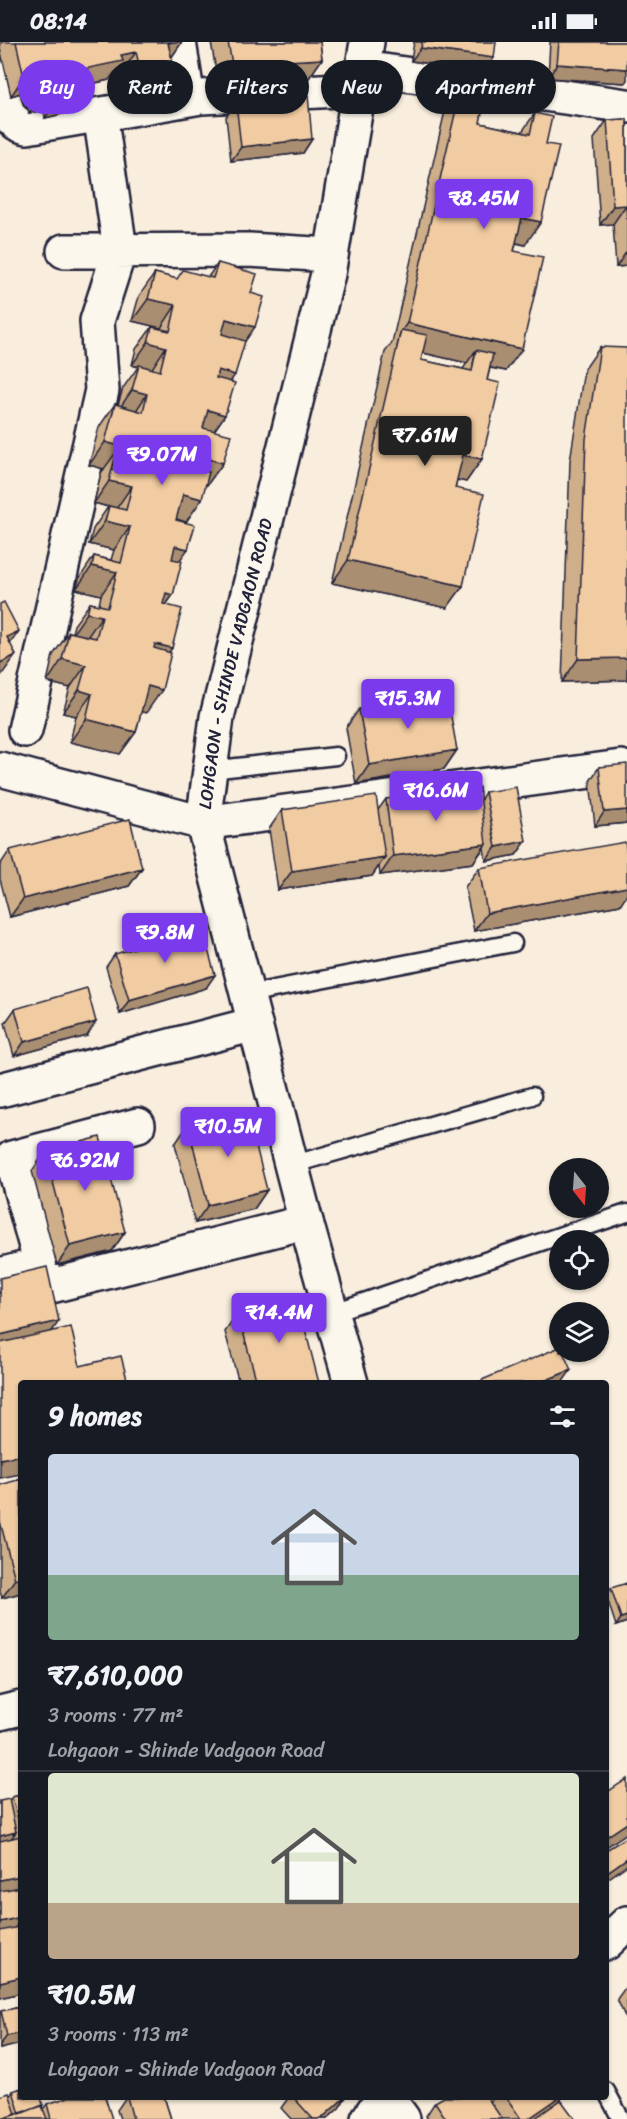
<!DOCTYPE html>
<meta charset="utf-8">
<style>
body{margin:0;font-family:Sriracha,sans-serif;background:#242831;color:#f1f3f6;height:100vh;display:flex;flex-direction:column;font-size:22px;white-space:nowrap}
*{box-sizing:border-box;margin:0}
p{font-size:20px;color:#9ea1a6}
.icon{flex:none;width:33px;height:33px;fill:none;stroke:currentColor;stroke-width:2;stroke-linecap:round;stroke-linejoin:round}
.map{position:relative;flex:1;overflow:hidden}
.panel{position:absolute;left:18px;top:1338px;width:591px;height:720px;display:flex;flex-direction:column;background:#171b24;border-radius:6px;box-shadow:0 2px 4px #0004}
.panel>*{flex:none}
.hud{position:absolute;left:18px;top:18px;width:591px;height:54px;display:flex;gap:12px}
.needle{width:39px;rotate:163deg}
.tools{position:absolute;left:549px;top:1116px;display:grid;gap:12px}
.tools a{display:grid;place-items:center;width:60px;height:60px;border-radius:50%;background:#171b24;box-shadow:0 2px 4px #0004;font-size:30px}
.price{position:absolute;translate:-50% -51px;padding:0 14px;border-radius:6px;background:#7c3aed;color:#fff;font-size:20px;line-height:39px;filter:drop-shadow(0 2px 3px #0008)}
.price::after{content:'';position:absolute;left:50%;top:36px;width:18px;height:14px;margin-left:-9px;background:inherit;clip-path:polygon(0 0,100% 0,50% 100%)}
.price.current{background:#222;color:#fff}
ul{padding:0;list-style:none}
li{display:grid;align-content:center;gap:12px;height:318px;padding:0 30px}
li+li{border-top:2px solid #363941}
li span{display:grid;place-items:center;height:186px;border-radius:6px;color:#555}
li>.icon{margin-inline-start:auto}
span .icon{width:108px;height:108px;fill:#fffc;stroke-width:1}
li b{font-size:26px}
h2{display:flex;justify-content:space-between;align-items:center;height:72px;padding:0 30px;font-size:26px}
.pill{padding:0 21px;border-radius:27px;background:#171b24;box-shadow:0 2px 4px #0004;font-size:21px;line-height:54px}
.pill.current{background:#7c3aed;color:#fff}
.status{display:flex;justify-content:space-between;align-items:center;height:42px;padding:0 30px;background:#171b24;direction:ltr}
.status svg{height:16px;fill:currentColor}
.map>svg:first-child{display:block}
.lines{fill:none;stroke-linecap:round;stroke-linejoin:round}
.lane-casing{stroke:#22223b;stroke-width:21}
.street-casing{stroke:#22223b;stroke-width:38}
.secondary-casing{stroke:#22223b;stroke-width:38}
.lane{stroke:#fbf7ec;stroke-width:16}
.street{stroke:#fbf7ec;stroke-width:33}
.secondary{stroke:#fbf7ec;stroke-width:33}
.wall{fill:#cfaf8a;stroke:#22223b;stroke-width:1.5;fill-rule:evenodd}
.shaded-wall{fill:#a98e71;stroke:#22223b;stroke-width:1.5}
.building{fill:#f1cba1;stroke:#22223b;stroke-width:1.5}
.labels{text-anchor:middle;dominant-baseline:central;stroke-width:4.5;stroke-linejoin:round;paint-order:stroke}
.street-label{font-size:18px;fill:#22223b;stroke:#fbf7ec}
</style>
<div class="status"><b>08:14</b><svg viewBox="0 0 49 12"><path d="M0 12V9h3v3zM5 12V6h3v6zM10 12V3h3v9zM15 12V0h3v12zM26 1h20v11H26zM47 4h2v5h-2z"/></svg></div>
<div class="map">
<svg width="627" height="2077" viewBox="0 0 627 2077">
<rect width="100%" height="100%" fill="#f9eedd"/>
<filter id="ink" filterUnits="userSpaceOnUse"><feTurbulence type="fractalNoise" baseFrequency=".0167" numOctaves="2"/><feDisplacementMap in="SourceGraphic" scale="12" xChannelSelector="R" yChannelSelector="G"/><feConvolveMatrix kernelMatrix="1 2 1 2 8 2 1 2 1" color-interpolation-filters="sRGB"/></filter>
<g filter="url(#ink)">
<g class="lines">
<g class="lane-casing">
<path id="lane" d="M210,728l126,-14
M248,952l265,-51
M291,1123l241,-69
M331,1271l296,-100
M606,2049l15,28"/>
</g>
<g class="street-casing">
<path id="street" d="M179,0l9,57
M363,26l264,38
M0,35c4,19 3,46 27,50l174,-30 158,-8
M64,209l185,-1 82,5
M25,688l77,-340 -5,-69 23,-72 -20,-135
M0,727l203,54 418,-56
M0,1048l255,-66
M138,1083l-126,33 35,129 259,-65
M0,1233l41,-11
M0,1671l21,-5
M387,2055l16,22"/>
</g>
<g class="secondary-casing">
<g id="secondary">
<path id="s1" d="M351,1341l-45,-161 -103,-399 14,-106 111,-443 39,-232"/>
<path d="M606,1901l21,-20"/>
<path d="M368,2077l15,-22"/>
</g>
</g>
<use href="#lane" class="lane"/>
<use href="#street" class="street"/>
<use href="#secondary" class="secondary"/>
</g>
<path class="wall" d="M1,0h181l-11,16 1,2 -14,19 -10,3 -5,6 -16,4 -4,-21 -8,1 -6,8 -31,7 -12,26 -21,5 -1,-8 -15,3 -5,-21 -13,4 -11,-48z
M211,0h109l2,17 -13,19 -91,5z
M414,0h82l-12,30 -73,-11z
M550,0h77l-2,41 -77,-5z
M460,50l20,31 42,9 13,-19 -10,132 -9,-2 -2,8 -8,120 -16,-3 -3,12 -5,79 -16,23 -9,-2 -2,8 8,98 -16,22 -115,-25 53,-231 7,-9 52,-228zM423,311l44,10 -4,6 -42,-9z
M236,61l76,36 -9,14 -72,8 -5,-44z
M627,77v147l-11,1 -3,-43 -13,1 -6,-86 13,-19z
M218,221l33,30 -7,49 -13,40 -6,33 -11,16 9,32 -16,22h-1l-20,37 -10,-3 4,42 -7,34 -7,10 6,43 -3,4 -23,61 -5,-2 -5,21 -16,22 -50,-12 6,-26 -13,-3 7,-25 -23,-6 6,-27 16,-23 3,1 2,-8 16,-22 9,2 2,-10 -25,-6 3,-10 15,-23 17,4 3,-10 -25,-6 4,-15 15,-22 -14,-4 7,-30 3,-4 -15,-4 10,-38 16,-23 3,1 5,-17 15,-21 -6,-2 4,-16 16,-22 8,2 1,-1 -29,-7 7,-25 16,-23 22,6 31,-2z
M600,305l27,333 -65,2 8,-221 14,-91z
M359,667l98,41 -13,19 -88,15 -10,-56z
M599,725l28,56 -32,3 -5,-45z
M485,750l41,49 -10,14 -30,6 -2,-13 -11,15 -93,12 -1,-9 -7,10 -94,14 -9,-61 13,-19h96l8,-11h95z
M10,808l132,18 -13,18 -119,31 -10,-38v-14z
M479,826l141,37 -146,26 -9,-44z
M115,912l91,34 -86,26 -14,-47z
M15,967l72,27 -73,20 -9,-33z
M188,1083l79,65 -13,19 -59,14 -20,-79z
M45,1110l80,80 -13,19 -55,14 -25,-94z
M238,1271l81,70h-80l-14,-51z
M0,1443l21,108 -19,5 -2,-7z
M611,1546l16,34 -11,4 -10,-31z
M21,1753v198l-21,5v-197h9l3,-4z
M627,1943v36l-10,-22z
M21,1965v37l-21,5v-36l1,-2z
M13,2049l30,14 -1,1 1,3 4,-5 65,15h-112l10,-23z
M126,2055h38l7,22h-51l-3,-9z
M289,2055h57l-7,11 -12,11h-36l-10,-11z
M494,2055h68l-2,4 15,18h-147l-2,-3 9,-14h55z"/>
<path class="shaded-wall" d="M173,0h9l-11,16 -3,-15z
M421,6l73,10 -10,14 -73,-11z
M136,10l-13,19 -8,1 -6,8 -48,10 13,-19 47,-16z
M322,17l-13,19 -91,5 14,-19z
M172,18l-14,19 -10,3 -5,6 -16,4 14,-19 14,-9z
M557,22l70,5v11l-2,3 -77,-5z
M38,32l-14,18 -13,4 13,-19z
M57,49l-13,19 -15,3 13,-19z
M80,53l-14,18 -21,5 13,-19z
M312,97l-9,14 -72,8 10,-14z
M626,163l-13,19 -13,1 13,-19z
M522,176l19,4 -16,23 -19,-5z
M627,209v15l-11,1z
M148,257l28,6 -15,23 -29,-7z
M226,277l29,8 -16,23 -29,-9z
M407,281l115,26 -16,22 -33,-7 3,-14 -9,13 -70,-16 3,-14z
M148,300l18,5 -15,23 -19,-5z
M218,328l17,5 -16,23 -17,-5z
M132,348l15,4 -15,23 -16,-4z
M208,368l17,5 -16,23 -17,-5z
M105,400l26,7 -15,23 1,-21 -13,18 -15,-4z
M463,413l19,4 -16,23 -19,-5z
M199,414l24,7 -16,22 -24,-7z
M109,439l23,5 -16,23 -22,-6z
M183,452l19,5 -16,23 -19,-6z
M105,479l25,6 -16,23 -25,-6z
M175,504l13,3 -16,22 -13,-3z
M348,518l115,26 -16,22 -115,-25z
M92,524l25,6 -16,23 -25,-6z
M166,551l7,2 -16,22z
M87,571l15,3 -16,23 -15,-3z
M19,589l-16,23 4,-17z
M155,602l17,4 -16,23 -17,-4z
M16,613l-16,22v-14z
M627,616v22l-65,2 16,-23z
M62,617l24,6 -16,23 -23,-6z
M148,644l14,4 -16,23 -14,-4z
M79,648l13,4 -16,22 -13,-3z
M86,677l50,13 -16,22 -50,-12z
M457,708l-13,19 -88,15 13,-19z
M627,768v13l-32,3 9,-14z
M526,799l-10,14 -30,6 10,-14z
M486,802l-13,19 -93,12 13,-19z
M385,815l-13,19 -94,14 14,-19z
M142,826l-13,18 -119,31 13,-18z
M627,845v7l-7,11 -146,26 13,-18z
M215,933l-9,13 -86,26 9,-14z
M96,980l-9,14 -73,20 10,-14z
M267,1148l-13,19 -59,14 13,-18z
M125,1190l-13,19 -55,14 13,-19z
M59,1279l-13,19 -46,10v-15z
M571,1328l-9,13h-23z
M21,1413v19l-21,4v-19z
M21,1535v16l-19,5 13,-19z
M627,1574v6l-11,4 5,-8z
M627,1781v10l-21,14v-10z
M16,1790l-5,7 -11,3v-6z
M627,1816v7l-21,15v-7z
M21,1834v12l-21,4v-12z
M21,1875v11l-3,-5 -4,7 -14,3v-11z
M21,1935v16l-21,5v-16z
M21,1991v11l-21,5v-4l7,-9z
M345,2055h1l-7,11 -12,11h-6z
M560,2055h2l-6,10 -18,12h-10z"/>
<path class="building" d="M16,0h157l-5,1 4,17 -17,4 1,5 -15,4 -5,-21 -15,3 2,6 -49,10 6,24 -22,4 -1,-8 -15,3 -4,-20 -14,3z
M228,0h92l2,17 -90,5z
M422,0h74l-2,16 -73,-10z
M559,0h68v27l-70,-5z
M460,50l25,6 -5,25 50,11 5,-21 17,4 -6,27 13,2 -18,76 -19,-4 -8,33 29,6 -21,92 -115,-26z
M308,53l4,44 -71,8 -5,-44z
M627,77v102l-1,-16 -13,1 -6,-86z
M218,221l39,11 -6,19 13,4 -9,30 -29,-8 -4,15 23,7 -10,34 -17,-5 -2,8 19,5 -10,32 -17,-5 -5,18 28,7 -8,28 -24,-7 -4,13 14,3 -7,27 -19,-5 -7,26 19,5 -7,24 -13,-3 -3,13 10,2 -9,34 -7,-2 -3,11 19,5 -10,39 -17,-4 -1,4 17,5 -9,37 -14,-4 -12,46 -50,-13 6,-25 -13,-4 7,-25 -24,-6 7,-27 27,6 6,-22 -15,-3 3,-10 18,4 9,-35 -25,-6 2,-10 27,7 9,-36 -25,-6 4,-15 17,4 6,-24 -23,-5 8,-30 13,3 1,-5 -26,-7 10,-38 28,8 4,-18 -15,-4 7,-25 21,6 6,-24 -18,-5 4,-15 18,4 6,-26 -28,-6 7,-26 22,6 6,-9 30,8z
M401,288l26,5 -6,25 51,11 4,-21 17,4 -6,26 13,3 -18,76 -19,-4 -8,33 29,6 -21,92 -115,-26z
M600,305l27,1v310l-49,1 8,-220z
M4,560l15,29 -12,6 9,18 -16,8v-59z
M447,652l10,56 -88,15 -10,-56z
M627,722v46l-23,2 -5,-45z
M479,745l7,57 -93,12 -7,-57z
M516,745l10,54 -30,6 -11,-55z
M376,754l9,61 -93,14 -10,-61z
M130,777l12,49 -119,31 -13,-49z
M625,800l2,12v33l-140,26 -8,-45z
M202,886l13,47 -86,25 -14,-46z
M87,946l9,34 -72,20 -9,-33z
M247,1068l20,80 -59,15 -20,-80z
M100,1095l25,95 -55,14 -25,-94z
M47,1225l12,54 -59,14v-57z
M297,1256l22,85h-62l-19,-70z
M71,1285l9,39 41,-10 7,27h-107v72l-21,4v-116z
M560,1305v5h3l8,18 -32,13h-56l-1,-3z
M21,1437v98l-6,2 -15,-58v-36z
M627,1541v33l-6,2 -10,-30z
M627,1737v44l-21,14v-44z
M21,1753v35l-9,-33z
M9,1757l7,33 -16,4v-35z
M21,1794v40l-21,4v-39z
M627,1795v21l-21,15v-23z
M21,1845v30l-21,5v-31z
M18,1881h3v54l-21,5v-51l19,-4z
M21,1965v26l-14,3 -6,-25z
M21,2046v9h20l2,8 -23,9 -7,-23z
M9,2051l7,21 -16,5v-23z
M69,2055h36l7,22h-61l-4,-15z
M127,2055h37l7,22h-38z
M293,2055h52l-24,22h-8z
M444,2055h43l15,22h-56l-11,-17z
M506,2055h54l-32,22h-7z
M561,2058l14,19h-41z
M42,2064l5,13h-38l-1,-2z"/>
</g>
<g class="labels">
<g class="street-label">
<text stroke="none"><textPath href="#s1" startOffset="742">LOHGAON - SHINDE VADGAON ROAD</textPath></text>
</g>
</g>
</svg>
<div class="tools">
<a><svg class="needle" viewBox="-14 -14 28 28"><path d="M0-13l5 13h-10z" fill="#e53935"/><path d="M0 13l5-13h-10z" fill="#9ea1a6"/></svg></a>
<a><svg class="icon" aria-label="locate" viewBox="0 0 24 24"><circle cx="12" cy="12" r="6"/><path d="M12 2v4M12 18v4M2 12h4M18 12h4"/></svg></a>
<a><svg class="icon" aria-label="layers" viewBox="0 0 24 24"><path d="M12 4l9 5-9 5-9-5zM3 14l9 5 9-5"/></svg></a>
</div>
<b class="price" style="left:484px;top:188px">₹8.45M</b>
<b class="price current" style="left:425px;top:425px">₹7.61M</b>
<b class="price" style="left:162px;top:444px">₹9.07M</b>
<b class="price" style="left:408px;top:688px">₹15.3M</b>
<b class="price" style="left:436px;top:780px">₹16.6M</b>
<b class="price" style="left:165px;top:922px">₹9.8M</b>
<b class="price" style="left:228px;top:1116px">₹10.5M</b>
<b class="price" style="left:85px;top:1150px">₹6.92M</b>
<b class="price" style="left:279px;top:1302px">₹14.4M</b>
<div class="hud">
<a class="pill current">Buy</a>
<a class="pill">Rent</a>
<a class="pill">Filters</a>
<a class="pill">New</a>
<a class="pill">Apartment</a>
</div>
<section class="panel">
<h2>9 homes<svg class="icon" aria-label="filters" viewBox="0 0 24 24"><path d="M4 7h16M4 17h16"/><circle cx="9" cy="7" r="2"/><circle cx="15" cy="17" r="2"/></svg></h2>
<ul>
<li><span style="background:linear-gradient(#c9d6e8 65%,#7fa58c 0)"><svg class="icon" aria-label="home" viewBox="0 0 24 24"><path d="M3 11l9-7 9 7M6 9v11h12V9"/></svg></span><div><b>₹7,610,000</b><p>3 rooms · 77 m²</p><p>Lohgaon - Shinde Vadgaon Road</p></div></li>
<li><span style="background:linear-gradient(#dfe7d0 70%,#b9a48a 0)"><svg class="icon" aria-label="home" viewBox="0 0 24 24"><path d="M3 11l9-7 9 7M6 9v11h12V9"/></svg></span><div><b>₹10.5M</b><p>3 rooms · 113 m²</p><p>Lohgaon - Shinde Vadgaon Road</p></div></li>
</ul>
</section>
</div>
